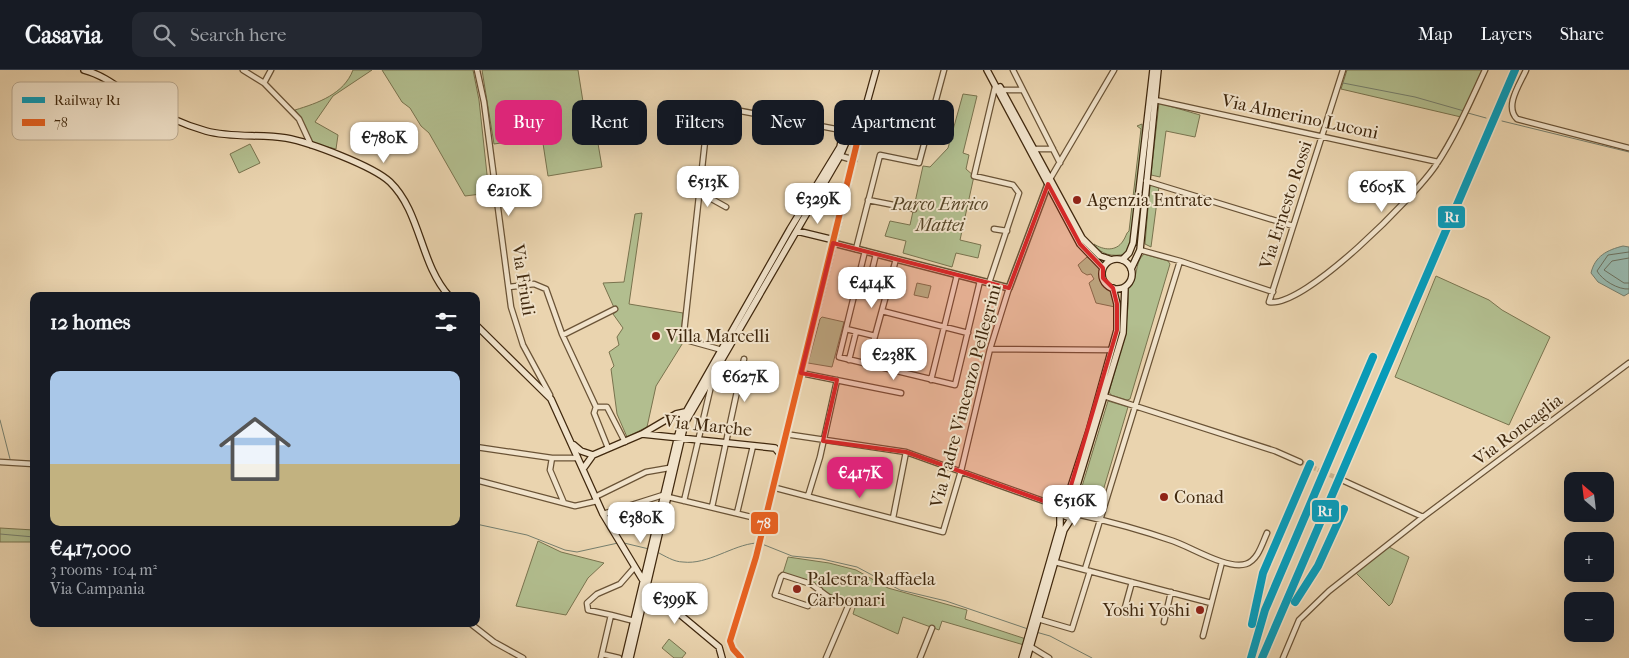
<!DOCTYPE html>
<meta charset="utf-8">
<style>
body{margin:0;font-family:"IM FELL French Canon",serif;background:#242831;color:#f1f3f6;height:100vh;display:flex;flex-direction:column;font-size:19px;white-space:nowrap}
*{box-sizing:border-box;margin:0}
p{font-size:16px;color:#9ea1a6}
.icon{flex:none;width:28px;height:28px;fill:none;stroke:currentColor;stroke-width:2;stroke-linecap:round;stroke-linejoin:round}
.map{position:relative;flex:1;overflow:hidden}
.details{position:absolute;left:30px;top:222px;width:450px;height:335px;display:flex;flex-direction:column;background:#171b24;border-radius:10px;box-shadow:0 5px 20px #0002}
.details>*{flex:none}
.banner{position:absolute;left:495px;top:30px;width:475px;height:45px;display:flex;gap:10px}
.needle{width:32px;rotate:332deg}
.buttons{position:absolute;left:1564px;top:402px;display:grid;gap:10px}
.buttons a{display:grid;place-items:center;width:50px;height:50px;border-radius:10px;background:#171b24;box-shadow:0 5px 20px #0002;font-size:25px}
.price{position:absolute;translate:-50% -42px;padding:0 11px;border-radius:10px;background:#fff;color:#222;font-size:16px;line-height:32px;filter:drop-shadow(0 1px 2px #0008)}
.price::after{content:'';position:absolute;left:50%;top:30px;width:15px;height:11px;margin-left:-8px;background:inherit;clip-path:polygon(0 0,100% 0,50% 100%)}
.price.current{background:#db2777;color:#fff}
ul{padding:0;list-style:none}
li{display:grid;align-content:center;gap:10px;height:265px;padding:0 20px}
li+li{border-top:1px solid #363941}
li span{display:grid;place-items:center;height:155px;border-radius:10px;color:#555}
li>.icon{margin-inline-start:auto}
span .icon{width:90px;height:90px;fill:#fffc;stroke-width:1}
li b{font-size:21px}
h2{display:flex;justify-content:space-between;align-items:center;height:60px;padding:0 20px;font-size:21px}
.pill{padding:0 18px;border-radius:10px;background:#171b24;box-shadow:0 5px 20px #0002;font-size:18px;line-height:45px}
.pill.current{background:#db2777;color:#fff}
header{display:flex;align-items:center;gap:30px;box-sizing:border-box;height:70px;padding:0 25px;background:#171b24;border-bottom:1px solid #363941}
header strong{font-size:24px}
nav{display:flex;gap:28px;margin-inline-start:auto;font-size:18px}
.search{width:350px;height:45px;background:#242831;display:flex;align-items:center;gap:12px;box-sizing:border-box;padding:0 18px;border-radius:10px;color:#9ea1a6;font-size:19px}
.map>svg:first-child{display:block}
.green{fill:#b2be8f;stroke:#79734e}
.water{fill:#98b8ad;stroke:#757e6d}
.lines{fill:none;stroke-linecap:round;stroke-linejoin:round}
.shore{stroke:#6c705e;stroke-width:1}
.stream{stroke:#757e6d;stroke-width:1}
.minor-tunnel{stroke:#c8b28f;stroke-width:4.5;stroke-dasharray:4.5 2;stroke-linecap:butt}
.minor-casing{stroke:#6a5336;stroke-width:7}
.tertiary-casing{stroke:#6a5336;stroke-width:8}
.secondary-casing{stroke:#40280e;stroke-width:8}
.minor{stroke:#f1e3cb;stroke-width:4.5}
.tertiary{stroke:#f1e3cb;stroke-width:5}
.secondary{stroke:#f1e3cb;stroke-width:5.5}
.bus-1-casing{stroke:#f1e3cb;stroke-width:10}
.bus-1{stroke:#e96221;stroke-width:6}
.rail-1-casing{stroke:#f1e3cb;stroke-width:11}
.rail-1{stroke:#069cbb;stroke-width:8}
.marked{fill:#d62828;fill-opacity:0.2;stroke:#d62828;stroke-width:4;stroke-linejoin:round}
.poi-dot{fill:#8f2418;stroke:#f1e3cb;stroke-width:2}
.labels{text-anchor:middle;dominant-baseline:central;stroke-width:4;stroke-linejoin:round;paint-order:stroke}
.street-label{font-size:18px;fill:#40280e;stroke:#f1e3cb}
.poi-label{font-size:18px;fill:#40280e;stroke:#f1e3cb;text-anchor:start}
.park-label{font-size:18px;font-style:italic;fill:#574628;stroke:#f1e3cb}
.key{fill:#f1e3cb;stroke:#bcab92;stroke-width:1}
.key-label{font-size:14px;fill:#40280e}
.line-badge{stroke:#f1e3cb;stroke-width:2}
.badge-label{font-size:14px;text-anchor:middle;font-weight:bold;fill:#fff}
</style>
<header>
<strong>Casavia</strong>
<div class="search"><svg class="icon" aria-label="search" viewBox="0 0 24 24"><circle cx="10" cy="10" r="6"/><path d="M15 15l6 6"/></svg>Search here</div>
<nav><a>Map</a><a>Layers</a><a>Share</a></nav>
</header>
<div class="map">
<svg width="1629" height="588" viewBox="0 0 1629 588">
<rect width="100%" height="100%" fill="#ead4af"/>
<filter id="stains"><feTurbulence type="fractalNoise" baseFrequency=".004" numOctaves="4"/><feColorMatrix values="0 0 0 0 .2 0 0 0 0 .09 0 0 0 0 .02 0 0 0 .5 -.17"/></filter>
<radialGradient id="worn" r=".72"><stop offset=".6" stop-color="#630" stop-opacity="0"/><stop offset="1" stop-color="#630" stop-opacity=".3"/></radialGradient>
<path class="green" d="M353,0h19l-39,26 -18,26 23,13 -2,14 -25,-6 -10,-25 -6,-8c23,-7 49,-16 58,-40z
M382,0h91l6,30 10,93 -24,3 -36,-63 -8,-7 -11,-18 -8,-6z
M482,0h96l9,57 8,-1 7,41 -54,9 -6,-39 -48,7z
M1347,0h135l-21,47 -120,-28z
M963,24l14,2 -14,57 6,2 -3,14 8,7 -14,64 21,5 -3,13 -22,-5 -4,14 -49,-14 3,-12 -21,-5 5,-15 20,4 13,-59 7,1 18,-19z
M1159,33l41,12 -5,22 -29,-6 -6,46 -9,-2z
M1142,54l1,26 -13,95 -5,9c-12,3 -24,1 -31,-10 9,6 22,8 29,-3 3,-4 3,-8 6,-10l12,-102 -4,-3z
M250,74l10,19 -21,10 -9,-19z
M1150,114l9,2 -8,61 -6,-3z
M642,143l-13,91 54,9 -2,25 3,3 -28,45 -9,41 -20,10 -10,-23 -6,-45 3,-3 -5,-14 10,-7 -2,-8 6,-9 -10,-14 3,-2 -13,-29 21,-1 11,-68z
M1144,184l24,7 2,3 -40,135 -3,1 -16,-5 -2,-3c10,-36 21,-67 19,-105 12,-9 5,-23 16,-33z
M1087,187l13,10 3,15 9,8 3,17 -19,-4 -7,-20 5,-4 -3,-5 -4,1 -5,-3 -4,-7z
M1436,206l53,24 13,10 48,27 -41,88 -114,-48z
M917,213l14,3 -3,12 -14,-3z
M822,247l22,5 -12,45 -24,-4 12,-44z
M1108,331l20,6 -31,104 -12,-6 -5,-12z
M0,458l34,2v12h-34z
M538,471l23,11 43,11 -16,15 -22,37 -50,-9z
M1389,477l20,10 -17,46 -3,3 -33,-33z
M788,487l41,6 27,7 32,18 79,22 -2,9 61,20 -2,6 -82,-24 -3,9 -36,-13 -5,17 -45,-20 4,-13 -28,-7 -17,-11 -29,-10z
M669,569l17,14 -4,5h-8l-12,-10z"/>
<path class="water" d="M1623,176l6,1v46l-5,3 -26,-14 -7,-9c4,-17 16,-23 32,-27z"/>
<g class="lines">
<path class="shore" d="M1629,182l-21,3 -11,16c5,9 21,19 32,18
M1629,188l-17,3 -8,9 20,13h5"/>
<path class="stream" d="M1343,13l72,14 49,14
M1468,43l18,5
M1502,51l127,31
M0,350l10,39
M476,454l51,11 38,15 12,2 41,-9
M0,464l34,3
M624,473l25,6
M762,474l30,12 30,3 35,8 43,23 46,11 82,28
M657,482c8,4 17,10 26,10 25,3 49,-17 73,-19
M1036,562l14,4 42,22"/>
<path class="minor-tunnel" d="M1300,392l44,19"/>
<g class="minor-casing">
<path id="minor" d="M243,0l21,13
M271,0l-7,13 35,36 12,26
M477,0l7,32 27,205 12,38 27,50
M1013,0l47,93
M1343,0l-74,232c36,6 147,-107 167,-137 20,-30 34,-63 49,-95
M1526,0c-6,14 -22,36 -9,49l112,29
M1002,20h21
M1155,30l283,62
M858,70l8,-31
M1034,79h19
M1050,109l64,-109
M1146,111l147,45
M699,122l27,15
M868,130l46,9
M994,159l13,2
M856,179l24,-94 39,8 25,-93
M1140,180l40,11 93,31
M865,181l-26,106 116,28 25,-104
M869,213l7,-29
M989,213l30,-90 -6,-8 -39,-9 21,-89
M509,217l25,-3 12,5 16,45 34,73h11l18,35
M882,241l86,22
M846,259l29,7
M563,265l52,-26
M990,279l121,1
M722,280l-36,-10 -2,-8 25,-227 132,25
M849,290l7,-28
M867,295l29,-106
M801,303l100,20
M931,310l26,-105
M1104,326l171,55 25,11
M596,337l-2,6 14,35
M785,364l121,18 143,51 10,6
M476,377l76,11h25
M552,388l-2,12 14,33
M0,392l34,2
M476,410l99,26 22,-5
M1344,411l79,36
M772,417l171,45 18,-61 29,-122 19,-61
M808,426l12,-39 17,-77
M595,427l51,-25 23,-4
M668,427l96,23
M684,431l27,-115 -2,-5
M1049,433l15,-3
M1077,434l12,12
M712,437l32,-148
M737,443l16,-67
M603,444l60,-19
M1076,444c32,7 65,16 97,27 18,6 54,29 73,23 12,-4 16,-20 21,-31
M893,448l13,-66
M1055,492l156,41
M1085,499l95,-308
M820,520l-12,16 -33,-11 6,-18 2,-2 28,9 19,14 19,6 -23,54
M1124,541l8,-29
M611,545l-23,-5 -1,-7 10,-9 23,-10 14,-16
M1038,549l34,10 18,-58
M1164,552l7,-30
M471,554l23,18 29,16
M1203,566l19,-74
M1031,577l18,11
M602,584l17,4
M601,588l10,-43 23,6
M920,588l12,-30
M1283,588l16,-38 30,-29 94,-74 206,-154"/>
</g>
<g class="tertiary-casing">
<path id="tertiary" d="M840,86l14,4
M834,170l23,-96v-8l-4,-5
M833,173l176,45 39,-104"/>
</g>
<g class="secondary-casing">
<path id="secondary" d="M84,0c20,5 36,19 53,30 21,13 45,24 69,31 25,7 54,3 80,7 23,4 87,28 104,44 31,30 30,82 59,114
M987,0l93,174 23,24
M1000,17l82,151 18,18 12,4
M839 54a9 9 0 1 1 18 0a9 9 0 1 1-18 0Z
M856,50l10,-14 10,-36
M1102 204a15 15 0 1 1 30 0a15 15 0 1 1-30 0Z
M1122,190l7,-7 4,-10 20,-173
M1131,199l9,-19 18,-180
M476,255l75,74 52,115 44,73 72,60 3,11
M642,364l34,-20 9,-2
M574,375l7,6 12,4
M583,399l10,-14 49,-21 133,14 5,6
M1060 438a9 9 0 1 1 18 0a9 9 0 1 1-18 0Z
M1067,429l22,-68 28,-101v-26l-4,-16
M1075,431v-9l48,-159 2,-46
M625,588l57,-239 108,-190 50,-82 3,-15
M630,588l55,-235 155,-267 10,-23
M741,588l-8,-9 -3,-8 26,-84 78,-317 -37,-9
M1022,588l38,-132v-14
M1027,588l37,-128 9,-14"/>
</g>
<use href="#minor" class="minor"/>
<use href="#tertiary" class="tertiary"/>
<use href="#secondary" class="secondary"/>
<g class="bus-1-casing">
<path id="bus-1" d="M741,588l-8,-9 -3,-8 26,-84 110,-451"/>
</g>
<use href="#bus-1" class="bus-1"/>
<g class="rail-1-casing">
<path id="rail-1" d="M1295,532l23,-36 26,-57
M1252,554l11,-51 47,-109
M1251,588l14,-48 108,-253
M1262,588l253,-588"/>
</g>
<use href="#rail-1" class="rail-1"/>
</g>
<path class="marked" d="M1048,114l32,60 23,24v10l10,10 4,16v26l-50,169 -18,4 -143,-51 -83,-11 14,-61 -36,-7 32,-130 176,45z"/>
<g class="poi-dot">
<circle cx="1077" cy="130" r="5"/>
<circle cx="656" cy="266" r="5"/>
<circle cx="1164" cy="427" r="5"/>
<circle cx="797" cy="519" r="5"/>
<circle cx="1200" cy="540" r="5"/>
</g>
<g class="labels">
<g class="street-label">
<text transform="translate(1300 47) rotate(12)">Via Almerino Luconi</text>
<text transform="translate(1286 135) rotate(-72)">Via Ernesto Rossi</text>
<text transform="translate(523 210) rotate(81)">Via Friuli</text>
<text transform="translate(966 326) rotate(-75)">Via Padre Vincenzo Pellegrini</text>
<text transform="translate(708 356) rotate(6)">Via Marche</text>
<text transform="translate(1518 360) rotate(-37)">Via Roncaglia</text>
</g>
<g class="poi-label">
<text x="1087" y="130">Agenzia Entrate</text>
<text x="666" y="266">Villa Marcelli</text>
<text x="1174" y="427">Conad</text>
<text x="807" y="509">Palestra Raffaela<tspan x="807" dy="21">Carbonari</tspan></text>
<text x="1190" y="540" text-anchor="end">Yoshi Yoshi</text>
</g>
<g class="park-label">
<text x="940" y="134">Parco Enrico<tspan x="940" dy="21">Mattei</tspan></text>
</g>
</g>
<rect x="12" y="12" width="166" height="58" rx="8" class="key"/>
<rect x="22" y="27" width="23" height="6" fill="#069cbb"/>
<rect x="22" y="49" width="23" height="7" fill="#e96221"/>
<g class="key-label">
<text x="54" y="35">Railway R1</text>
<text x="54" y="57">78</text>
</g>
<g class="line-badge">
<rect x="1437" y="135" width="29" height="24" rx="5" fill="#069cbb"/>
<rect x="1311" y="429" width="29" height="24" rx="5" fill="#069cbb"/>
<rect x="750" y="441" width="29" height="24" rx="5" fill="#e96221"/>
</g>
<g class="badge-label">
<text x="1452" y="152">R1</text>
<text x="1325" y="446">R1</text>
<text x="764" y="458">78</text>
</g>
<rect width="100%" height="100%" filter="url(#stains)"/>
<rect width="100%" height="100%" fill="url(#worn)"/>
</svg>
<div class="buttons">
<a><svg class="needle" viewBox="-14 -14 28 28"><path d="M0-13l5 13h-10z" fill="#e53935"/><path d="M0 13l5-13h-10z" fill="#9ea1a6"/></svg></a>
<a>+</a>
<a>−</a>
</div>
<b class="price" style="left:384px;top:94px">€780K</b>
<b class="price" style="left:708px;top:138px">€513K</b>
<b class="price" style="left:1382px;top:143px">€605K</b>
<b class="price" style="left:509px;top:147px">€210K</b>
<b class="price" style="left:818px;top:155px">€329K</b>
<b class="price" style="left:872px;top:239px">€414K</b>
<b class="price" style="left:894px;top:311px">€238K</b>
<b class="price" style="left:745px;top:333px">€627K</b>
<b class="price current" style="left:860px;top:429px">€417K</b>
<b class="price" style="left:1075px;top:457px">€516K</b>
<b class="price" style="left:641px;top:474px">€380K</b>
<b class="price" style="left:675px;top:555px">€399K</b>
<div class="banner">
<a class="pill current">Buy</a>
<a class="pill">Rent</a>
<a class="pill">Filters</a>
<a class="pill">New</a>
<a class="pill">Apartment</a>
</div>
<section class="details">
<h2>12 homes<svg class="icon" aria-label="filters" viewBox="0 0 24 24"><path d="M4 7h16M4 17h16"/><circle cx="9" cy="7" r="2"/><circle cx="15" cy="17" r="2"/></svg></h2>
<ul>
<li><span style="background:linear-gradient(#a9c7e8 60%,#c2b280 0)"><svg class="icon" aria-label="home" viewBox="0 0 24 24"><path d="M3 11l9-7 9 7M6 9v11h12V9"/></svg></span><div><b>€417,000</b><p>3 rooms · 104 m²</p><p>Via Campania</p></div></li>
</ul>
</section>
</div>
